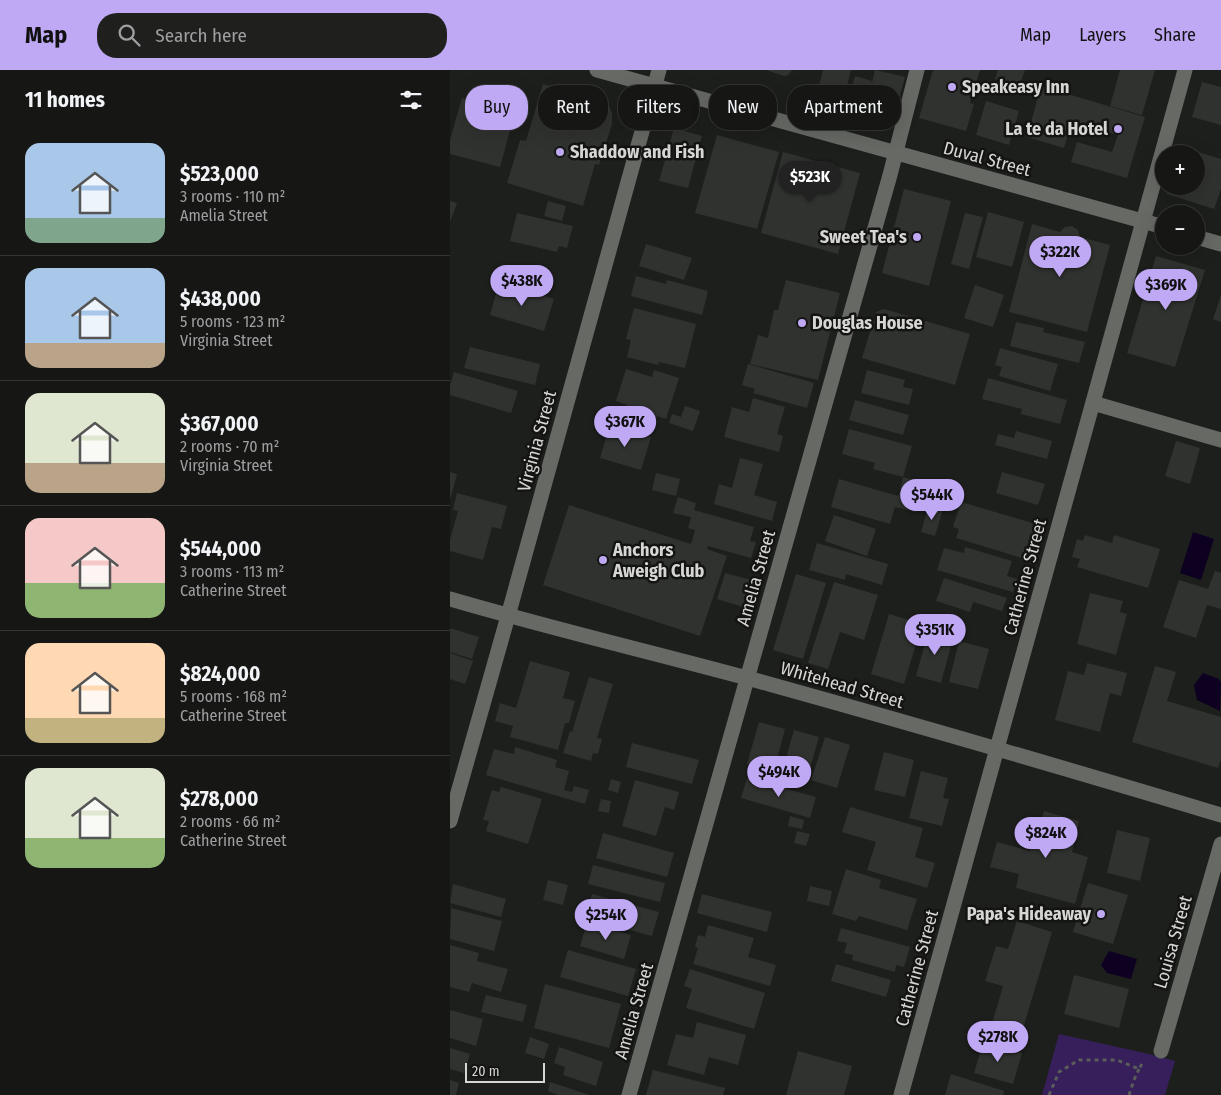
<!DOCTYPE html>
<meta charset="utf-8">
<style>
body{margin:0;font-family:"Fira Sans Condensed",sans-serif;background:#1f201e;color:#f1f3f6;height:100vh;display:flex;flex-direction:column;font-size:19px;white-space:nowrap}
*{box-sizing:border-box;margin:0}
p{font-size:16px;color:#9e9fa0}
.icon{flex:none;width:28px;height:28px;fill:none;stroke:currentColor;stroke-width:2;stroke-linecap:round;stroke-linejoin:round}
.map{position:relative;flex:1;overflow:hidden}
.sheet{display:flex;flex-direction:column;background:#161715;width:450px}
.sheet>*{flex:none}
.hud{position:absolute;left:15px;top:15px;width:475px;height:45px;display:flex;gap:10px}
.tools{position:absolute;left:705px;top:75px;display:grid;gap:10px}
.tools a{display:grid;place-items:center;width:50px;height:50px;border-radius:50%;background:#161715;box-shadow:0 5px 20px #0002,0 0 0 1px #353634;font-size:25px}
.scale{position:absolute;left:15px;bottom:12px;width:80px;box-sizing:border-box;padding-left:5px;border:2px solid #d6d7d5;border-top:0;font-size:14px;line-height:18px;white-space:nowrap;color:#d6d7d5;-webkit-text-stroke:4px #141513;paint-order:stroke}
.price{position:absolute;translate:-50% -42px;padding:0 11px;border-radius:18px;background:#bfa9f4;color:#111;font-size:16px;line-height:32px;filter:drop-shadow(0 1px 2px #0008)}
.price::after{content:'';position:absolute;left:50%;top:30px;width:15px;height:11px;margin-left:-8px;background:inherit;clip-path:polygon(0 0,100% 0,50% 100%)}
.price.active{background:#222;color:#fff}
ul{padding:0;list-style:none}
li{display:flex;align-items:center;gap:15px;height:125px;padding:0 25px}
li+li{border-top:1px solid #353634}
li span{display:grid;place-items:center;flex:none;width:140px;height:100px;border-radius:15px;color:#555}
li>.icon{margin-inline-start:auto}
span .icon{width:60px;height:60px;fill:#fffc;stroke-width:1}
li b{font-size:21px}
h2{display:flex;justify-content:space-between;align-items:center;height:60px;padding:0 25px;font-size:21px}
.tag{padding:0 18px;border-radius:20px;background:#161715;box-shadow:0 5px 20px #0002,0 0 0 1px #353634;font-size:18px;line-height:45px}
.tag.active{background:#bfa9f4;color:#111}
header{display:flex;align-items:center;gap:30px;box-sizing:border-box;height:70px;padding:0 25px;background:#bfa9f4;color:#111}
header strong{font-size:24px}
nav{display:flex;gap:28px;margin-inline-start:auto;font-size:18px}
.search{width:350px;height:45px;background:#1f201e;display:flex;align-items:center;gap:12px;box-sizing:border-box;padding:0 18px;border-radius:20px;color:#9e9fa0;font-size:19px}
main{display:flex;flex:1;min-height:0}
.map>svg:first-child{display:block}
.green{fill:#361f5b}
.water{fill:#0d0021}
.building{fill:#30322f}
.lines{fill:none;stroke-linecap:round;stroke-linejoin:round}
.path{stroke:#5b5d5a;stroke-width:3;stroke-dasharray:4 4;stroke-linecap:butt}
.minor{stroke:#676965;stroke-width:15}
.tertiary{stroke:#676965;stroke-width:15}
.poi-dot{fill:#bfa9f4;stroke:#141513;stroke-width:2}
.labels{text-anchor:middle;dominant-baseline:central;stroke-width:5;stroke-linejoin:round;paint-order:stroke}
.poi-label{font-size:18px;font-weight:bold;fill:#d6d7d5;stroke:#141513;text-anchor:start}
.street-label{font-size:18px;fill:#d6d7d5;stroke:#141513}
</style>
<header>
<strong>Map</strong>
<div class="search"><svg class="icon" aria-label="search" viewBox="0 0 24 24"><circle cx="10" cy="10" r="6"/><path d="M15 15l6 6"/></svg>Search here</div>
<nav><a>Map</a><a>Layers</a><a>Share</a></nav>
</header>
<main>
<section class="sheet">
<h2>11 homes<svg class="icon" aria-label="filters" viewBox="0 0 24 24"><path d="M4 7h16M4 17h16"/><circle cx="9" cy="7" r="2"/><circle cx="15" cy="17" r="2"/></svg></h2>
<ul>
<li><span style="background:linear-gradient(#a9c7e8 75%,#7fa58c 0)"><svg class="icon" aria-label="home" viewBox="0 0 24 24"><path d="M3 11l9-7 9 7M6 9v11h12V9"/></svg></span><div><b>$523,000</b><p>3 rooms · 110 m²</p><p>Amelia Street</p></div></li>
<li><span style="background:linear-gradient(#a9c7e8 75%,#b9a48a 0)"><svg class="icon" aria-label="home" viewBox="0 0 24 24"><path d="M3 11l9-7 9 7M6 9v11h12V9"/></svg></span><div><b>$438,000</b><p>5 rooms · 123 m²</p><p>Virginia Street</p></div></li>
<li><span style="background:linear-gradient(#dfe7d0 70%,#b9a48a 0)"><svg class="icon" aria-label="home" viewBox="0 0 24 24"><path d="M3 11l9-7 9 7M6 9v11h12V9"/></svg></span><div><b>$367,000</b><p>2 rooms · 70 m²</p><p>Virginia Street</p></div></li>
<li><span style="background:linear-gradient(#f6c9c9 65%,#8fb573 0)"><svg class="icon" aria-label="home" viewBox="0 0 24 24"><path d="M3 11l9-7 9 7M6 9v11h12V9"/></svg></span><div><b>$544,000</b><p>3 rooms · 113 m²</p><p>Catherine Street</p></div></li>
<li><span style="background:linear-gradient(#ffd9b3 75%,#c2b280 0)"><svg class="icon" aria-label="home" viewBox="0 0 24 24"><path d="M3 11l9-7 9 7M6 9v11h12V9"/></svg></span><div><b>$824,000</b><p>5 rooms · 168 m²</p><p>Catherine Street</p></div></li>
<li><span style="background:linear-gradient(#dfe7d0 70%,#8fb573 0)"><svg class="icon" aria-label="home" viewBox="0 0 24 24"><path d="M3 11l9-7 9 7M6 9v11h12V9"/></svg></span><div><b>$278,000</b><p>2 rooms · 66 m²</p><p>Catherine Street</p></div></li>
</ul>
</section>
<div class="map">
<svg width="771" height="1025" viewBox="0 0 771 1025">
<rect width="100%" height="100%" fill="#1d1f1c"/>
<path class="green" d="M609,964l90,20 26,7 -10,34h-123z"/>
<path class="water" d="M743,462l21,7 -13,41 -21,-7z
M753,603l16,6 2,4 -1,28 -23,-11 -3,-15z
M659,881l28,8 -6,20 -24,-6 -6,-8z"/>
<path class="building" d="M316,0h26l-4,5 -4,1z
M373,0h28l-7,27 -26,-7z
M425,0l30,7 -12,44 -29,-8 1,-5 -18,-5 8,-27 17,5 -2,10z
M483,0h47l-10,33 4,1 -8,27 -47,-13z
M548,0h27l-6,17 -24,-8z
M670,0h35l-13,45 -32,-9z
M752,12l19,5v38l-29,-8z
M93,14l59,18 8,6 2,5v11l-13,41 -4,-1 -12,42 -76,-23 13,-43 6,1z
M591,16l104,31 -18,61 -56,-16 6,-20 35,10 6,-17 -46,-13 -8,26 -37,-11z
M12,28l53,14 -15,55 -50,-13v-14z
M536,31l33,10 -10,34 -33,-10z
M224,58l28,8 -14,52 -29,-7z
M267,65l62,17 -22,77 -62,-16z
M732,77l39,12v30l-7,20 -47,-15 2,-8h27v-32h-16z
M333,82l77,21 -22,81 -77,-21z
M454,119l47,12 -22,85 -47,-13z
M0,131l7,2 -7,19z
M98,131l18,5 -4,15 -18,-5z
M538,142l36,10 -12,45 -36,-10z
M67,143l56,13 -6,22 -8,-2 -2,6 -47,-11z
M515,143l18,4 -14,52 -18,-5z
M582,154l28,8 5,-5 7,-1 6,4 2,7 30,8 -23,87 -78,-20z
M196,174l46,14 -8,22 -45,-14z
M706,186l49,14 -30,97 -48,-14z
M186,206l30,8 1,-4 41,11 -6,24 -71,-19z
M336,210l54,13 -22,87 -68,-16 8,-29 10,3 6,-28h4z
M49,213l55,16 -10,32 -54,-16z
M525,215l29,10 -11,32 -29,-9z
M771,225v27l-8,-3z
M184,238l62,16 -11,44 -26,-6 -1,3 -31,-8 4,-17 -5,-1z
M434,239l86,25 -15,51 -93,-27 14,-46z
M566,252l28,6 -1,4 42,10 -6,21 -69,-17z
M20,277l70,17 -5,21 -71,-17z
M550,278l58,16 -8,27 -51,-15 3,-9 -7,-2z
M298,294l66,19 -7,25 -54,-15 2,-4 -13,-4z
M176,299l26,8 2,-7 25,8 -13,41 -9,-3 -3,10 -31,-9 4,-12 -11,-4z
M417,300l38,10 -2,7 10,2 -4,16 -48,-12z
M4,302l64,19 -7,22 -61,-18v-10z
M538,308l79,22 -7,24 -39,-10 1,-5 -40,-10z
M303,328l32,9 -8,27 6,2 -4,16 -55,-15 8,-30 17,5z
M405,330l54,15 -6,20 -54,-15z
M235,336l15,5 -7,20 -24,-8 3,-9 9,3z
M160,355l41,12 -10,33 -41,-12z
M399,359l63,17 -9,31 -30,-8 2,-6 -33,-9z
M566,361l36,10 -5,18 -52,-14 3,-11 16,4z
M726,371l24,7 -10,36 -25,-8z
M290,388l23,6 -9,31 23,7 -5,19 -58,-17 5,-20 13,4z
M0,402l7,2 -6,23h-1z
M552,402l43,12 -7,21 -42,-12z
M206,403l24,6 -4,17 -24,-6z
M453,407l16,4 -3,12 -16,-4z
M389,409l59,17 2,-5 19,6 -4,15 -20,-5 -5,17 -59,-17z
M7,423l50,13 -6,23 -9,-2 -9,33 -33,-9v-11l8,-29 -5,-1z
M228,427l18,6 -2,7 60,17 -4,14 6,1 -5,16 -43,-12 -1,3 20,7 -27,80 -157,-51 26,-80 122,39 4,-14 -7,-2 3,-11 -18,-4z
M511,432l75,22 -11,35 -69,-21 3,-9 -6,-2z
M479,435l14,4 -8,27 -14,-4z
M384,445l42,14 -9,27 -42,-15z
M635,465l27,8 2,-8 46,14 -12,39 -71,-21 3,-8 -8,-2 5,-18 6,2z
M367,473l71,21 -6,21 -36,-11 -1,6 -36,-10z
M515,477l47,14 -5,15 10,3 -4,13 -76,-22 7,-22 20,5z
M765,501l6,2v36l-14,-4 -11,33 -33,-11 16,-47 29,9z
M275,503l26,7 -8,27 -26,-8z
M346,504l30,9 -23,76 -30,-9z
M494,508l63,20 -5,13 -29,-9 -3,10 -34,-11z
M384,512l44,13 -14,45 -24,-8 -12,37 -20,-6z
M640,523l33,8 -3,11 7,2 -11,41 -39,-11z
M439,544l33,10 -18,60 -33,-10z
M0,558l29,9 -7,22 -22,-7z
M479,559l25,6 -13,48 -25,-7z
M509,571l30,8 -11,40 -29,-7z
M0,583l23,8 -8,23 -15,-5z
M80,591l40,11 -7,26 12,3 -6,22h-4l-7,27 -48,-13 3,-11 -18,-5 5,-18 16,5z
M637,593l40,10 -6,23 -11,-3 -10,39 -45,-12 13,-49 16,4z
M705,596l21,6 -9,29 54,16v42l-3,9 -86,-26z
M139,607l24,7 -16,54 5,1 -4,15 -5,-1 -2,8 -28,-8 7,-22 2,1z
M309,652l26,7 -11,42 -27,-7z
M344,660l25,7 -12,42 -25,-7z
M375,667l25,8 -13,43 -26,-8z
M182,673l67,17 -7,24 -66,-17z
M65,677l42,13 -2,7 14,4 -5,19 8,2 2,-6 15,4 -4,14 -99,-29 8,-26 20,5z
M434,682l30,8 -9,37 -31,-7z
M471,701l27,7 -5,20 6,1 -7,27 -33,-8z
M297,708l69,19 -6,21 -69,-20z
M161,709l10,3 -3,11 -10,-3z
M185,710l44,12 -5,18 -9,-3 -9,29 -34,-10z
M51,717l41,12 -14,45 -42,-13 3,-10 -6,-1 9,-30 7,2z
M151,729l10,2 -2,12 -11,-2z
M400,737l73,21 -8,29 20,6 -8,25 -60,-18 9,-28 -34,-10z
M594,741l35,10 -7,31 16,5 -13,47 -59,-16 3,-14 -29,-7 7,-25 33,9 2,-6 -12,-3 6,-19 14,3z
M340,746l14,4 -2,9 -14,-3z
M667,760l33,8 -10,43 -33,-8z
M347,761l13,3 -4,12 -12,-3z
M153,763l71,20 -7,24 -71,-19z
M143,795l72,18 -5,19 -72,-18z
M396,799l35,11 -2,8 38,11 -10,31 -48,-14 -3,5 -24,-7z
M98,810l20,5 -5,20 -20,-5z
M638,813l40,12 -15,49 -40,-12z
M3,814l53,15 -5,18 -51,-14z
M360,816l22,5 -3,15 -22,-5z
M142,824l67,18 -7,24 -67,-18z
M252,824l70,18 -5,20 -70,-19z
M1,838l51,13 -8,30 -44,-12z
M567,851l35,11 -31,103 -30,-8 12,-41 -18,-5 11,-35 12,3z
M137,852l44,13 -7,24 -44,-13z
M258,855l46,13 -6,19 28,8 -6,21 -77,-22 5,-16 -3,-1 3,-12 7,2z
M391,858l69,19 -6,20 -8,-2 -1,7 -43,-12 1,-5 -9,-2 3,-10 -10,-2z
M0,875l29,8 -2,8 31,8 -7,23 -29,-9 -3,9 -19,-5z
M118,880l68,19 -8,27 -68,-19z
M386,894l55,16 -5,17 -55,-16z
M240,899l75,24 -11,36 -68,-21 6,-19 -8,-3z
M624,905l55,14 -10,39 -55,-14z
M95,914l76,20 -12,44 -75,-20z
M36,925l41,10 -4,17 -42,-10z
M0,940l33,9 -7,27 -26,-8z
M247,952l49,13 -8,30 -29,-8 -5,18 -37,-10 9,-31 17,4z
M80,967l19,7 -5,15 -19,-6z
M533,973l39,10 -9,31 -39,-11z
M109,977l44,15 -7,24 -33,-11 2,-8 -11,-4z
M0,978l20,6 -6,19 -14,-4z
M348,981l54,15 -8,29h-58z
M203,1000l72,18 -2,7h-77z
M501,1004l53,17 -1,4h-58z
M0,1010l9,3 -3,12h-6z
M100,1012l40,13h-32l-10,-4z"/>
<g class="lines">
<path class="path" d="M599,1025l10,-23 20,-12h38l22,9 4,-7
M679,1025l5,-15 5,-11"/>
<path class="minor" d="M643,333l128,37
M0,751l58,-205 151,-546
M711,981l60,-207
M179,1025l261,-920 27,-105
M451,1025l284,-1025"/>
<path class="tertiary" d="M147,0l567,157
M746,167l25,7
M0,529c106,31 213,56 319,85 151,42 302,86 452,131"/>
</g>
<g class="poi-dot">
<circle cx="502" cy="17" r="5"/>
<circle cx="668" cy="59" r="5"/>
<circle cx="110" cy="82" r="5"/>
<circle cx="467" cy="167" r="5"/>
<circle cx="352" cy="253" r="5"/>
<circle cx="153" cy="490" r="5"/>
<circle cx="651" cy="844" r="5"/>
</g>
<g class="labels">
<g class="poi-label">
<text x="512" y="17">Speakeasy Inn</text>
<text x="658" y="59" text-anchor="end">La te da Hotel</text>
<text x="120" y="82">Shaddow and Fish</text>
<text x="457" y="167" text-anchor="end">Sweet Tea's</text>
<text x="362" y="253">Douglas House</text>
<text x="163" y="480">Anchors<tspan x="163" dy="21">Aweigh Club</tspan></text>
<text x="641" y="844" text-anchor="end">Papa's Hideaway</text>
</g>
<g class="street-label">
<text transform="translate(537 89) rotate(15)">Duval Street</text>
<text transform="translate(87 371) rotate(-75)">Virginia Street</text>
<text transform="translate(575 507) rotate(-75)">Catherine Street</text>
<text transform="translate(306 508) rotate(-74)">Amelia Street</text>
<text transform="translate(392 615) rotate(16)">Whitehead Street</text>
<text transform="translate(723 872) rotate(-74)">Louisa Street</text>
<text transform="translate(467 898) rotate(-75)">Catherine Street</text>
<text transform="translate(184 941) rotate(-74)">Amelia Street</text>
</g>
</g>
</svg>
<div class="tools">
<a>+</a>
<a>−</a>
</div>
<div class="scale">20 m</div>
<b class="price active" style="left:360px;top:133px">$523K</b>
<b class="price" style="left:610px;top:208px">$322K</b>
<b class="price" style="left:72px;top:237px">$438K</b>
<b class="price" style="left:716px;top:241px">$369K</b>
<b class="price" style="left:175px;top:378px">$367K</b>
<b class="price" style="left:482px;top:451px">$544K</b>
<b class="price" style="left:485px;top:586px">$351K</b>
<b class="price" style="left:329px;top:728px">$494K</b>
<b class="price" style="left:596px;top:789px">$824K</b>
<b class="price" style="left:156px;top:871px">$254K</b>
<b class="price" style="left:548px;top:993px">$278K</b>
<div class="hud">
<a class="tag active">Buy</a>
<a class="tag">Rent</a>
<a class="tag">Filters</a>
<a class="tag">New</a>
<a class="tag">Apartment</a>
</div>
</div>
</main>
